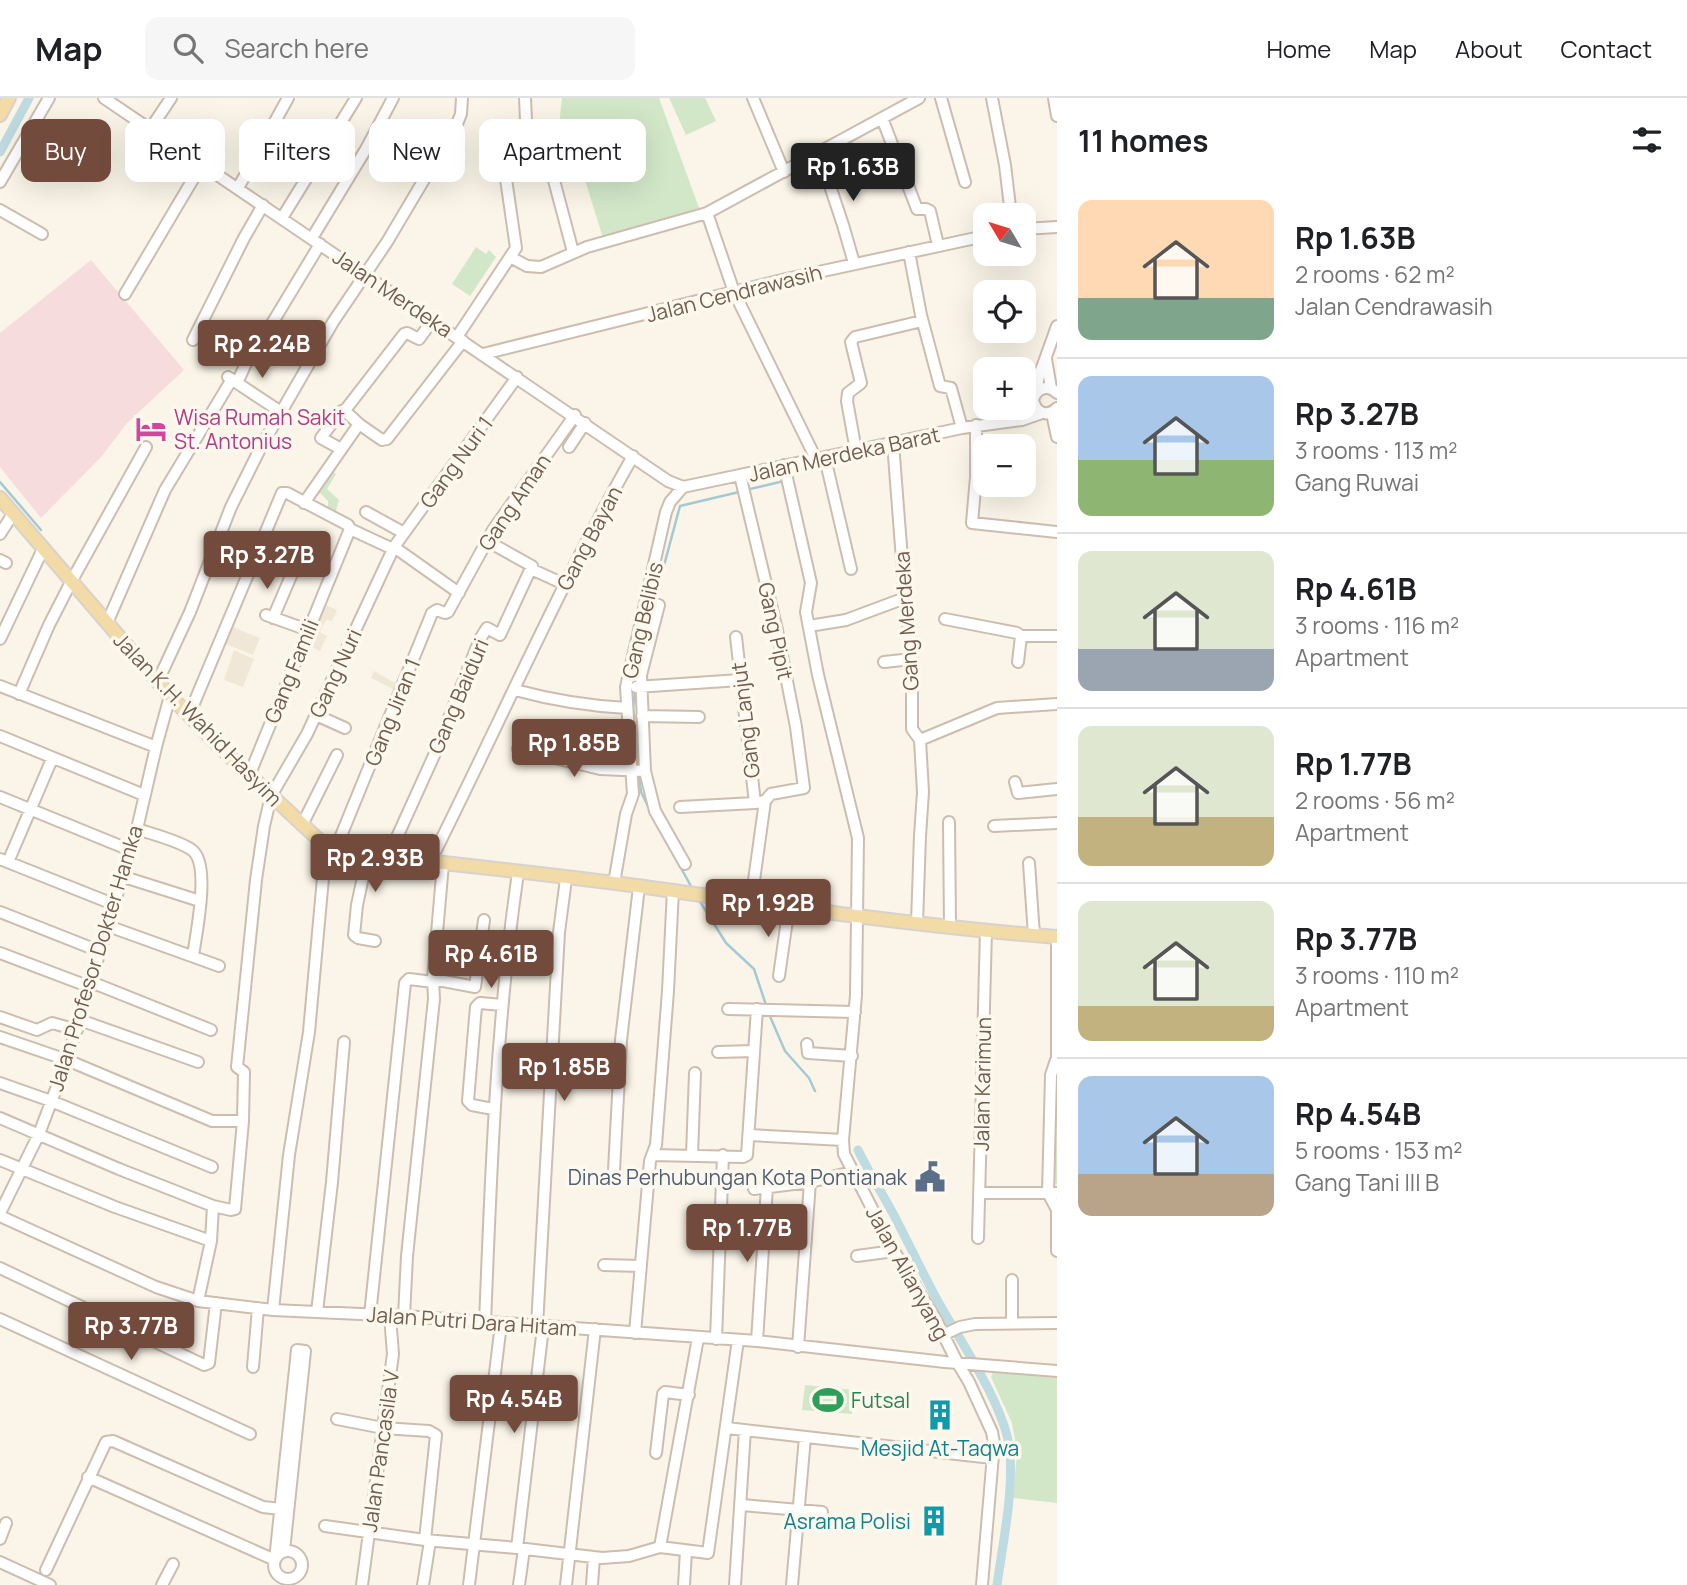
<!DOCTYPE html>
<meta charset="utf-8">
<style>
body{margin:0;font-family:Manrope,sans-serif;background:#f6f6f6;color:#202124;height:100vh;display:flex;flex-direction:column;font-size:26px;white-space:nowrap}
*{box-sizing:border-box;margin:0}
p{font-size:23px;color:#757577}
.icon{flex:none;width:38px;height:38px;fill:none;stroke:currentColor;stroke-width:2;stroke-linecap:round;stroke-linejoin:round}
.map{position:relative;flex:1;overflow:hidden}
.details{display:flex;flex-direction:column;background:#fff;width:630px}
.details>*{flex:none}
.top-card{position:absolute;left:21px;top:21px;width:665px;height:63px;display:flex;gap:14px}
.needle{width:46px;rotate:308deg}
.buttons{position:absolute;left:973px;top:105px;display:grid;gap:14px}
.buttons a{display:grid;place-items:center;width:63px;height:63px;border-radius:14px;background:#fff;box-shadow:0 7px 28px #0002;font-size:35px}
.price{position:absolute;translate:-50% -60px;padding:0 16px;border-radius:7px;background:#734b3c;color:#fff;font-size:23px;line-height:46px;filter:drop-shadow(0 2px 4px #0008)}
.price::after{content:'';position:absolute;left:50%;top:42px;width:21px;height:16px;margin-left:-10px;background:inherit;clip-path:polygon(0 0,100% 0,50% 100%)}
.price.selected{background:#222;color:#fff}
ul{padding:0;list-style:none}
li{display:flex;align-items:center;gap:21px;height:175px;padding:0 21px}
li+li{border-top:2px solid #e0e0e0}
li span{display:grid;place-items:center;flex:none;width:196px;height:140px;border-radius:14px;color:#555}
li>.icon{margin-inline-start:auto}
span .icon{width:84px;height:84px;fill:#fffc;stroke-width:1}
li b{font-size:30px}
h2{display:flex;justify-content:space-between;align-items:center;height:84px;padding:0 21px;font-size:30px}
.tag{padding:0 24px;border-radius:14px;background:#fff;box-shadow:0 7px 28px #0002;font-size:24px;line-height:63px}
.tag.selected{background:#734b3c;color:#fff}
header{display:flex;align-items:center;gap:42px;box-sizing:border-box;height:98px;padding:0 35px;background:#fff;border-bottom:2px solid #e0e0e0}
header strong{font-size:33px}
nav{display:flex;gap:38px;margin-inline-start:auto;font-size:24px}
.search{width:490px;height:63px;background:#f6f6f6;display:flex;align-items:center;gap:18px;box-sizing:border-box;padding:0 24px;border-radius:14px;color:#757577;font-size:26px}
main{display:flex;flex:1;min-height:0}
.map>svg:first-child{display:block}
.residential{fill:#f1e7d7}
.medical{fill:#f7dcde}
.green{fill:#d2e7c8}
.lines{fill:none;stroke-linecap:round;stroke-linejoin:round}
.stream{stroke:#a5c9d3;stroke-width:2.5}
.canal{stroke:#bedbe2;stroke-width:9}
.minor-casing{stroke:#ccbdaf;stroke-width:14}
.major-casing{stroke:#d8d2cd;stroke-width:16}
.minor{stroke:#fff;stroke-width:10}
.major{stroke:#f3dba7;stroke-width:12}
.labels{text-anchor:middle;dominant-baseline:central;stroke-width:7;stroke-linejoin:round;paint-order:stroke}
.street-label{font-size:21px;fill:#725e4e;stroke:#fdf8ee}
.hotel-label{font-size:21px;fill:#b23c85;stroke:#fdf8ee;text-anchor:start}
.service-label{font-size:21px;fill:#4e5e75;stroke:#fdf8ee;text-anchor:end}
.leisure-label{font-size:21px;fill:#27864d;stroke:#fdf8ee;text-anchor:start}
.culture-label{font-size:21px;fill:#0d838f;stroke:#fdf8ee}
</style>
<header>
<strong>Map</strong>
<div class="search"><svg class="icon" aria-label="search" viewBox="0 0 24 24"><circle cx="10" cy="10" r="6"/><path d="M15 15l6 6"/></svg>Search here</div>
<nav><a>Home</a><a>Map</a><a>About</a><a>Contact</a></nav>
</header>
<main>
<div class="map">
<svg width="1057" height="1487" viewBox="0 0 1057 1487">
<rect width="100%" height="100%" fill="#faf5e8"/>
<path class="residential" d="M324,506l13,6 -5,11 -6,-1 -6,12 7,4 -7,15 -15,-7z
M228,527l32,13 -7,17 -32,-13z
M234,552l20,9 -11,28 -19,-7z
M374,573l23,13 -2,6 -24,-12z"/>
<path class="medical" d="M91,162l93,110 -57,53 -25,33 -61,62 -41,-51v-134z"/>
<path class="green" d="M562,0h97l40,110 -96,30 -29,-93 -17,-1z
M669,0h36l11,23 -30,14z
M476,149l10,7 3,-4 7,7 -26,39 -18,-12z
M330,371l6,5 -9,15 12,11 -4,14 -7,-4v-9l-8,-8 -6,6 -2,-2z
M1057,973v113l-1,1 -3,-6v-102z
M993,1274l64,6v125l-44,-5 4,-46 -5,-29 -21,-46z
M805,1287l49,5 -2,24 -50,-4z"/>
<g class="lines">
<path class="stream" d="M0,384l41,48
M746,392l38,-9
M655,501l25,-93 59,-14
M637,572l16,-65
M635,593l-2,17 6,60
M639,677l2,17 8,16
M665,741l27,49
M699,802l27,43 28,26 13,39
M769,916l16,37 24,27 6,13"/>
<path class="canal" d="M0,54l29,-54
M858,1052c13,27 30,52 43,79 13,25 25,51 39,76 22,39 67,104 70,148 3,43 -7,89 -13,132"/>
<g class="minor-casing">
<path id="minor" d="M104,0l564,383 15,6 279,-59 60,-8 20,-7
M753,0l31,74
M941,0l24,84
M992,0l13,67 6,50
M1054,0l3,18
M882,20l35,91h9l4,2 8,34
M151,30l20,-30
M819,55l24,72 11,38
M551,71l22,83
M0,84l49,-84
M238,90l50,-90
M0,112l42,24
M707,115l212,-115
M282,120l74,-120
M1024,131l33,-2
M312,140l54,-89 27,-51
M909,154l12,63 19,71 11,2 11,40
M510,159l17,9 14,1 46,-20 120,-34 27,79 82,167
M125,196l77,-130
M222,232l43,26
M457,239l59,-89 -10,-69 21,-38 -2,-43
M193,242l51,-102 19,-33
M256,252l64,-106
M483,256l303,-75 199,-43
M1046,261l5,29
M228,279l53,35
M237,285l16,-35
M1057,295c-9,-9 -21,-5 -24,7 3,13 14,18 24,8
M1035,297l4,-19 18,-50
M1052,315l5,24
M1007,322l18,-11 8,-9
M359,326l23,16 5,-1 76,-98
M976,327v52l-4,46 85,9
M893,345l12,155 7,53v78l8,11 3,52 -3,44 -3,87
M569,349l16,-24
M341,351l-20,-11 19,-26 6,-3
M856,353l-9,-50 1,-8 13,-10 -10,-41 4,-5 67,-16
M825,360l26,111
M784,367l27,118 -5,29 12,63 40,163 -2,157 -13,145 1,14 50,97 42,69 21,42 12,20 23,50 2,11 -12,142
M304,405l55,-79 -13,-12v-3l58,-75 3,-1 12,6 13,-18
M366,414l38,21
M0,436l13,-20
M394,449l65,46
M0,462l6,3
M531,471l33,15
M266,517l42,15
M273,520l18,-42
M945,521l72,14 4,3
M107,525l58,-133 67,-111
M809,528l37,-6 59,-22
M736,539l19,166
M0,541l43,-90
M884,564l28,-3
M1018,564l3,-26h36
M158,583l32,-69 41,-105 30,-60 72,-125 54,-80 70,-118 4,-10 1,-16
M0,588l156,61
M636,589l104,-7
M515,592c37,10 73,16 112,18
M19,596l30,-69 22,-43 75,-135
M189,617l93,-222h5l61,32 2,4 43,20
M316,617l29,13
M642,618l57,1
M0,638l144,59
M920,642l77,-32 60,-4
M518,651l82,20 45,2 -4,-96 18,-70 -13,-3
M645,673l10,40 30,53
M249,678l101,-247
M1015,684l3,11 39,-4
M0,699l130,53
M680,709l75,-4 10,-2 6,-7 33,-6 -8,-61 -19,-97 -37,-155
M949,724l1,104
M302,727l35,-70
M994,728l63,-3
M137,731c15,5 43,12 55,21 19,14 4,84 1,106
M336,750l96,-235 5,-3 8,3 3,-1 45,-82 82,-115
M368,756l-11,51 -3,30 4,3 17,3
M388,759l48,-106 44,-112 7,-11 13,7 32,-69 -45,-25
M0,761l113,45
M8,764l44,-103
M430,764c68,-135 128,-274 203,-406
M1029,765l5,72
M121,778l79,25
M614,785l12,-69 7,-20 -7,-107 40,-175 4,-10 13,-15
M751,804l14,-101
M0,814l99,39
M108,828l111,40
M1057,839v125
M0,855l90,34
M779,878l10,-70
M433,881l42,8 9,-67
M91,884l120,48
M728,911l127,3
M0,919l37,13 15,-7 25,7
M80,922l118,42
M0,939l67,23 145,61h31
M807,946l1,9 44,3
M718,954l36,-1
M0,985l51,18 161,66
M493,1011l-21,-4 -4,-4 7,-83 1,-11 4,-4 22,2
M0,1020l119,51 94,37 18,4 4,-1 8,-88 1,-49 -7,-5 19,-187 8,-54 7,-30 36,-62 87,-187 123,-170
M749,1037l94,5
M652,1057l91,2 4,-2 10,-146
M692,1057l3,-82
M0,1062l115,47 96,34
M614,1072l7,-130 18,-153
M754,1091l56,-7 42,-10
M979,1095h78
M1057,1106v47
M1056,1110l-8,-15 3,-118 5,-15
M0,1115l39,-79 28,-74 70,-231 19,-82 14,-51
M0,1118l156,71 42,14 75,9 131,6 353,25 188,21 112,9
M978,1140l8,-308
M857,1158l37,-5
M604,1167l37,1
M0,1170l204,97 5,-2 7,-60
M1012,1182v42
M198,1203l13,-60 2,-35
M273,1212l16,-155 20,-123 17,-187
M317,1214l15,-130 12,-140
M370,1217l35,-332 4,-4 24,3
M404,1218l3,-60 27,-257 -1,-20 10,-115
M0,1221l250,115
M485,1225c6,-150 11,-300 33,-450
M537,1228l22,-394 7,-53
M635,1235l15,-172 6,-16 12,-154 5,-101
M943,1237l17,-8 15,-3 82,-1
M716,1241l7,-184
M757,1243l10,-154
M798,1249l12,-165
M253,1269l5,-59
M337,1321l46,9 46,3 7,4 -11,105
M727,1330l265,30
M656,1355l7,-59 2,-2 24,3
M88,1379l187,83 22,-210 8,1 -21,200
M742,1407l80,7
M325,1428l100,14 92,8 85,10 27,-2 31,-9 48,6 30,-213
M0,1441l6,-16
M660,1449l38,-209
M517,1450l26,-221
M274 1467a14 14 0 1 1 28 0a14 14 0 1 1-28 0Z
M0,1464l50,23
M46,1472l60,-128 7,-1 150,66 18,2
M162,1487l11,-21
M362,1487l31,-231 -3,-38
M423,1487l7,-44
M469,1487l32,-261
M519,1487l5,-36
M566,1487l29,-256
M592,1487l2,-28
M684,1487l2,-34
M735,1487l10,-155
M792,1487l13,-148"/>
</g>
<g class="major-casing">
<path id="major" d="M0,17l9,-17
M0,400l170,198 56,57 94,88 6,4 27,7c106,14 214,23 320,39 127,18 256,36 384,46"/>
</g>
<use href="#minor" class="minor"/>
<use href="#major" class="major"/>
</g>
<defs>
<g id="hotel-bare" transform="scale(2.415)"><path d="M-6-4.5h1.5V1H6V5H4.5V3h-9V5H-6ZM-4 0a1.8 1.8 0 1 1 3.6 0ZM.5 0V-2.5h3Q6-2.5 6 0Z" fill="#d1479c" stroke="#fdf8ee" stroke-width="2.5" paint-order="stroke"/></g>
<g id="civic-bare" transform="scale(2.415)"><path d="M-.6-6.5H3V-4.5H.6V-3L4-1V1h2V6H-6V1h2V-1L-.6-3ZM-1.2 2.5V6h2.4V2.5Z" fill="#5c6f8a" stroke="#fdf8ee" stroke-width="2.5" paint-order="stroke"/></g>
<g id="stadium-bare" transform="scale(2.415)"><path d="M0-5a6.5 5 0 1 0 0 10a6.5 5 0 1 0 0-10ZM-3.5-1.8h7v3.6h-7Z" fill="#2e9e5b" stroke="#fdf8ee" stroke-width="2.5" paint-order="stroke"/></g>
<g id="building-bare" transform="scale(2.415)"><path d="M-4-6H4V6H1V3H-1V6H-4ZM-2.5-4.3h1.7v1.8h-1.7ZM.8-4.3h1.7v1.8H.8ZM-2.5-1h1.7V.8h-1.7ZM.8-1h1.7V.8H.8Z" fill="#0f9aa8" stroke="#fdf8ee" stroke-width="2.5" paint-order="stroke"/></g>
</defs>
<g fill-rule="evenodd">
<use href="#hotel-bare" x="151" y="331"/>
<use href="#civic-bare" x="930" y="1079"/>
<use href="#stadium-bare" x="828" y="1302"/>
<use href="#building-bare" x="940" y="1317"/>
<use href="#building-bare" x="934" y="1423"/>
</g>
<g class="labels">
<g class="street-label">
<text transform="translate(393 195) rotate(34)">Jalan Merdeka</text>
<text transform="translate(734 195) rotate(-14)">Jalan Cendrawasih</text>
<text transform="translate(844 356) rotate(-12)">Jalan Merdeka Barat</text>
<text transform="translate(456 364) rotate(-54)">Gang Nuri 1</text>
<text transform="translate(514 404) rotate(-56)">Gang Aman</text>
<text transform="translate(589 440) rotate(-62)">Gang Bayan</text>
<text transform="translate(642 522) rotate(-77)">Gang Belibis</text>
<text transform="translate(906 523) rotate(-94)">Gang Merdeka</text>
<text transform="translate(776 533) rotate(78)">Gang Pipit</text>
<text transform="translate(291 573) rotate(-68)">Gang Famili</text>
<text transform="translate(335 575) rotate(-65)">Gang Nuri</text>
<text transform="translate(458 598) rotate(-67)">Gang Baiduri</text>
<text transform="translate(392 614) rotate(-68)">Gang Jiran 1</text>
<text transform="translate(198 621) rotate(46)">Jalan K.H. Wahid Hasyim</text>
<text transform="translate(745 622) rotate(-97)">Gang Lanjut</text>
<text transform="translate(95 860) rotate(-73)">Jalan Profesor Dokter Hamka</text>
<text transform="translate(982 986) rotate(-89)">Jalan Karimun</text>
<text transform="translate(908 1175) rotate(61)">Jalan Alianyang</text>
<text transform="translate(472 1223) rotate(4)">Jalan Putri Dara Hitam</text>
<text transform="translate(380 1353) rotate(-82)">Jalan Pancasila V</text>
</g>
<g class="hotel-label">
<text x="174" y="319">Wisa Rumah Sakit<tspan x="174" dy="24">St. Antonius</tspan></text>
</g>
<g class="service-label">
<text x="907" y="1079">Dinas Perhubungan Kota Pontianak</text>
</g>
<g class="leisure-label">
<text x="851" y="1302">Futsal</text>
</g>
<g class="culture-label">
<text x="940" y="1350">Mesjid At-Taqwa</text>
<text x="911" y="1423" text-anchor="end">Asrama Polisi</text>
</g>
</g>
</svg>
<div class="buttons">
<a><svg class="needle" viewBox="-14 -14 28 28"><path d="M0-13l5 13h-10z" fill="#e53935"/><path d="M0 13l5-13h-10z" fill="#757577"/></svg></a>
<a><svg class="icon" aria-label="locate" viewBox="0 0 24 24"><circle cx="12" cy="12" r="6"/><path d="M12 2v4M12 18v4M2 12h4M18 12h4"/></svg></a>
<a>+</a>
<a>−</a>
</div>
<b class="price selected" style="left:853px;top:105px">Rp 1.63B</b>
<b class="price" style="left:262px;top:282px">Rp 2.24B</b>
<b class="price" style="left:267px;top:493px">Rp 3.27B</b>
<b class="price" style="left:574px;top:681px">Rp 1.85B</b>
<b class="price" style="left:375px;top:796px">Rp 2.93B</b>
<b class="price" style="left:768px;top:841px">Rp 1.92B</b>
<b class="price" style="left:491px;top:892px">Rp 4.61B</b>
<b class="price" style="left:564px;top:1005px">Rp 1.85B</b>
<b class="price" style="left:747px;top:1166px">Rp 1.77B</b>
<b class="price" style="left:131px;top:1264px">Rp 3.77B</b>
<b class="price" style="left:514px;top:1337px">Rp 4.54B</b>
<div class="top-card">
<a class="tag selected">Buy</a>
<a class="tag">Rent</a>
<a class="tag">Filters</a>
<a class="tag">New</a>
<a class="tag">Apartment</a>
</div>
</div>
<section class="details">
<h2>11 homes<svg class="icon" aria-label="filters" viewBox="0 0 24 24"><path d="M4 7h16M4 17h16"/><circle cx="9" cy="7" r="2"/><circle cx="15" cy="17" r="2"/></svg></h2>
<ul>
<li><span style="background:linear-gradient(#ffd9b3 70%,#7fa58c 0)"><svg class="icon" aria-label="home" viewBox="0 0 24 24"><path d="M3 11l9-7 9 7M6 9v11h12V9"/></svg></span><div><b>Rp 1.63B</b><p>2 rooms · 62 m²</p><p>Jalan Cendrawasih</p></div></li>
<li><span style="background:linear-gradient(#a9c7e8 60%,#8fb573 0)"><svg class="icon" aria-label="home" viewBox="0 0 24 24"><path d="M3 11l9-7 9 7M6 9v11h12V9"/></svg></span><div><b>Rp 3.27B</b><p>3 rooms · 113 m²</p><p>Gang Ruwai</p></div></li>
<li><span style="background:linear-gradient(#dfe7d0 70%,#9aa5b1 0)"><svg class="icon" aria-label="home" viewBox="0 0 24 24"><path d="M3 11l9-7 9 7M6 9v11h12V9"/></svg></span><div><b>Rp 4.61B</b><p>3 rooms · 116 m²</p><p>Apartment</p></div></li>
<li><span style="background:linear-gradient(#dfe7d0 65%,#c2b280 0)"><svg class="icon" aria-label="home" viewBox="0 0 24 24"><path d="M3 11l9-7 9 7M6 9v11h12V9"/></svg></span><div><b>Rp 1.77B</b><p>2 rooms · 56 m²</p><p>Apartment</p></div></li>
<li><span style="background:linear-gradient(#dfe7d0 75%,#c2b280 0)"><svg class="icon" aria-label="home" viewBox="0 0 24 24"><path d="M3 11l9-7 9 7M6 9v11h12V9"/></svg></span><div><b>Rp 3.77B</b><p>3 rooms · 110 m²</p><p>Apartment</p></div></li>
<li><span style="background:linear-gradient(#a9c7e8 70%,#b9a48a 0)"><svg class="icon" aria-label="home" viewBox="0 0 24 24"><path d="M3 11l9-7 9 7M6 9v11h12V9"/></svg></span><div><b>Rp 4.54B</b><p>5 rooms · 153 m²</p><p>Gang Tani III B</p></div></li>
</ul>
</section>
</main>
